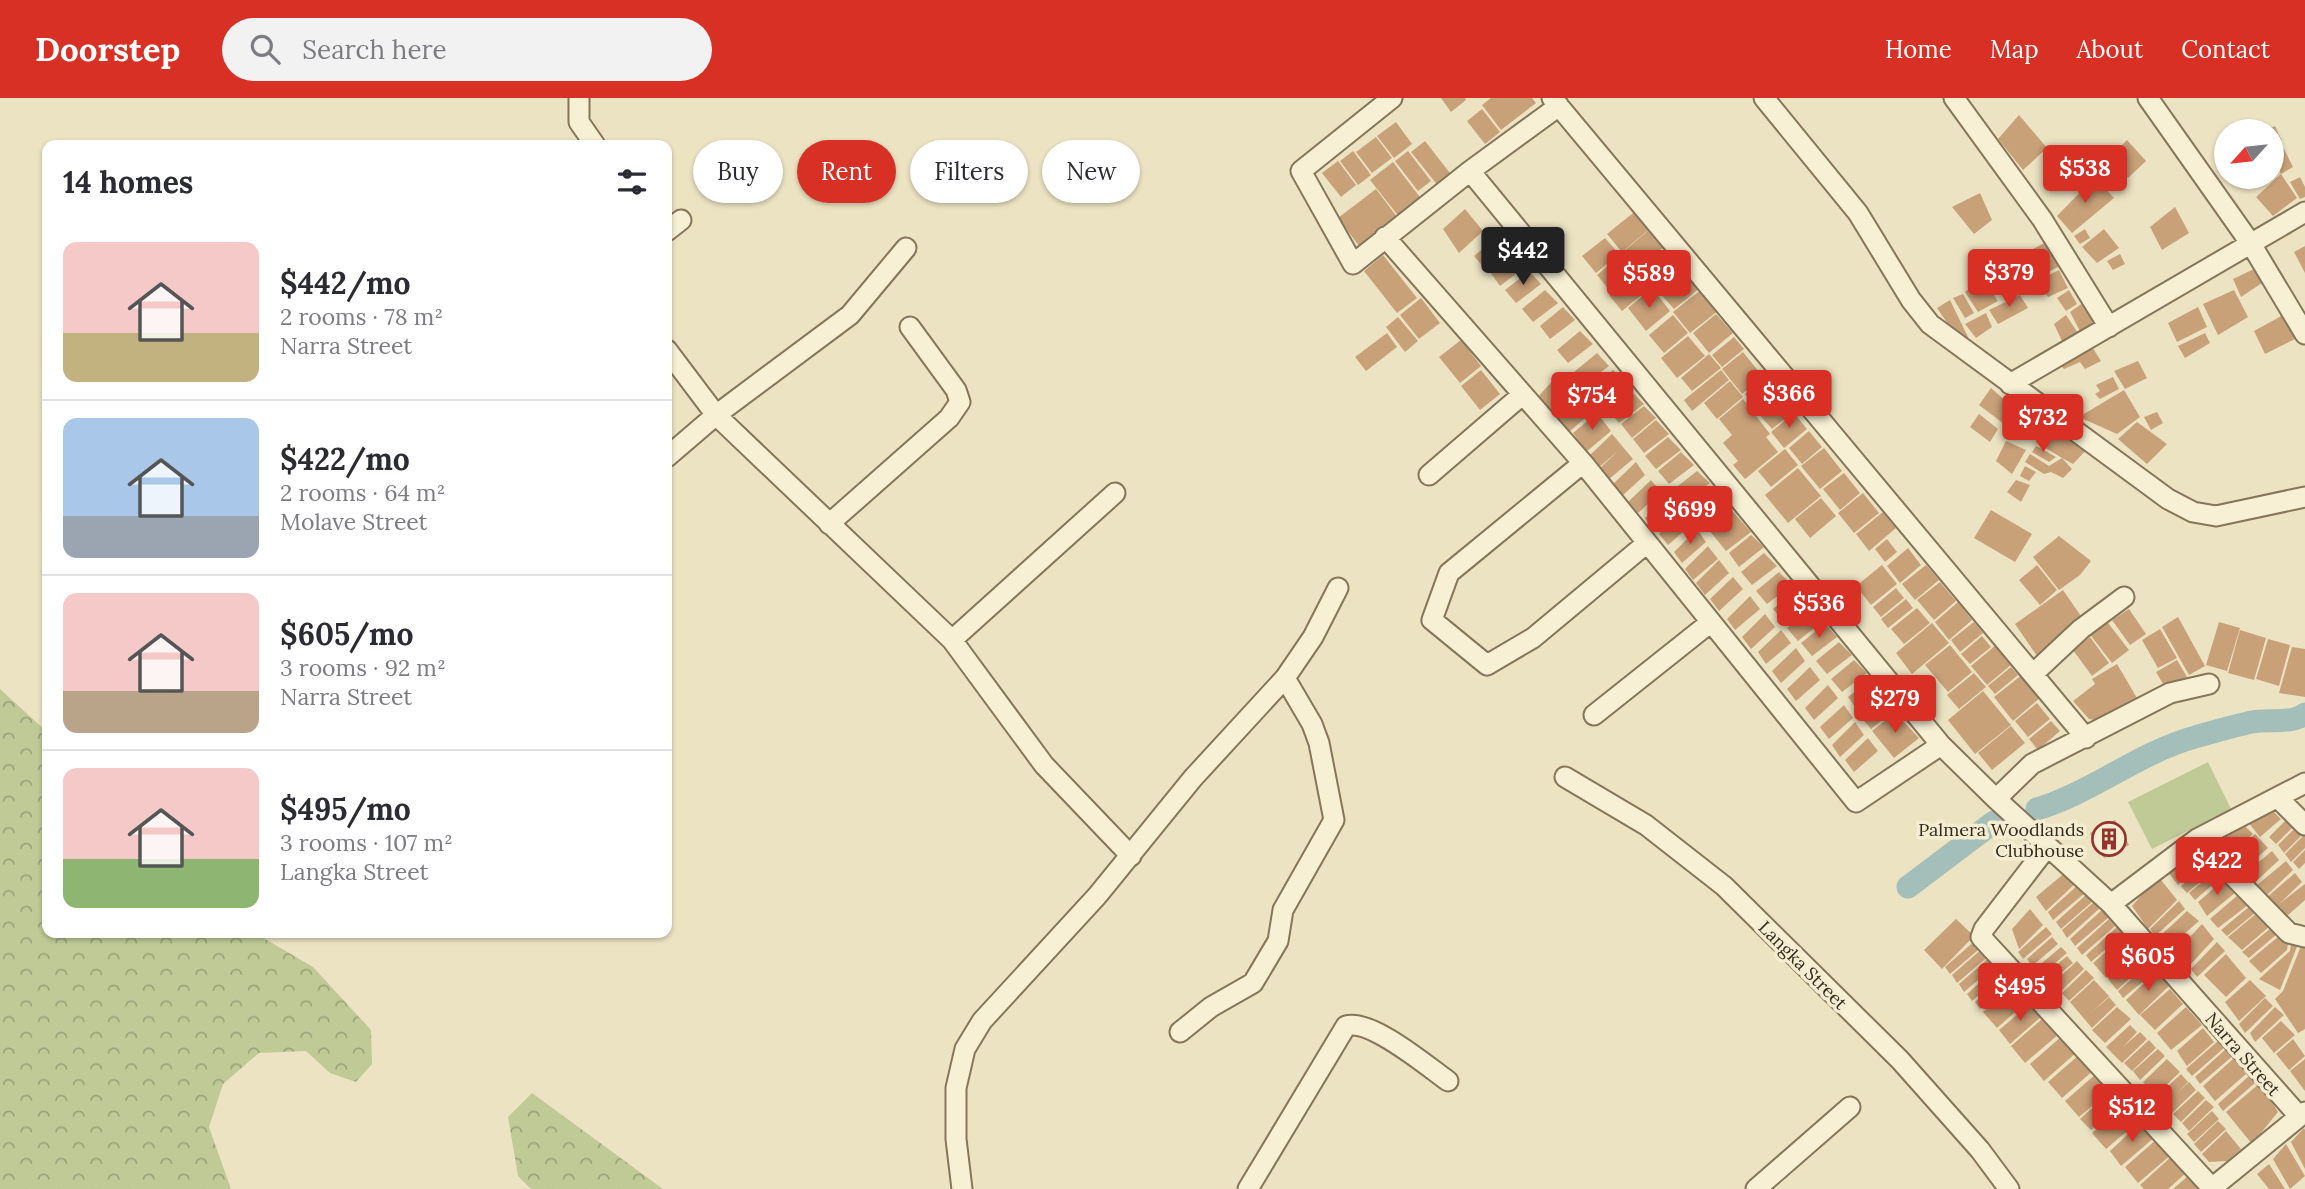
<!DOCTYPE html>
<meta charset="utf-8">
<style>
body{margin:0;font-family:Lora,serif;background:#f2f2f3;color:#2b2b33;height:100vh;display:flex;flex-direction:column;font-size:26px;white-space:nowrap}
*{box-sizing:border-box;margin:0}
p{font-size:23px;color:#7c7c81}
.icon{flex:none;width:38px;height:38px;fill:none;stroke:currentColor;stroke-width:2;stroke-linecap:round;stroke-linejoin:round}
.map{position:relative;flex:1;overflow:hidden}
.panel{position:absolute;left:42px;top:42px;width:630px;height:798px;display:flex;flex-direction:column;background:#fff;border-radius:14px;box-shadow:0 2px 5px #0004}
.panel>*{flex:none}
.guide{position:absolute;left:693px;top:42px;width:665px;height:63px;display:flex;gap:14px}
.needle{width:46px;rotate:243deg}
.buttons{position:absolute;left:2214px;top:21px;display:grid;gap:14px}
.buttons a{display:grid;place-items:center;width:70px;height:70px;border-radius:50%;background:#fff;box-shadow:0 2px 5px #0004;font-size:35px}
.price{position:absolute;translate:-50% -60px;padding:0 16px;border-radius:7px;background:#d93025;color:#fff;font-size:23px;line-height:46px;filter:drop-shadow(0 2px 4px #0008)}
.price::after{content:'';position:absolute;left:50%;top:42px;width:21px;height:16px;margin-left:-10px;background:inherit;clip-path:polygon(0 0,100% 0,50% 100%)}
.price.current{background:#222;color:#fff}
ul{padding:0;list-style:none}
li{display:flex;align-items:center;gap:21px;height:175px;padding:0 21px}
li+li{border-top:2px solid #e1e1e2}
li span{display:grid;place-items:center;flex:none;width:196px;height:140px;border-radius:14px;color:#555}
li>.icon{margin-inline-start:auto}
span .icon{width:84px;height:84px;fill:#fffc;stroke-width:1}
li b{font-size:30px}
h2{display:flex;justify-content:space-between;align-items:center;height:84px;padding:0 21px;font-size:30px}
.tag{padding:0 24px;border-radius:32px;background:#fff;box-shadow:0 2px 5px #0004;font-size:24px;line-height:63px}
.tag.current{background:#d93025;color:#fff}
header{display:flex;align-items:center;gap:42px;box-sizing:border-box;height:98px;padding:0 35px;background:#d93025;color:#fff}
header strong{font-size:33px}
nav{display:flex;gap:38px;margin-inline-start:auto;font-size:24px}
.search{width:490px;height:63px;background:#f2f2f3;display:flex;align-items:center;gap:18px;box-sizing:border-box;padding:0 24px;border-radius:38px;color:#7c7c81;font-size:26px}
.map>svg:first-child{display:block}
.green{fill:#bfca97}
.forest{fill:url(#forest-crowns)}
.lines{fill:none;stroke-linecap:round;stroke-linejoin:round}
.canal{stroke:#a4bfb9;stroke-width:23}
.building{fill:#c9a179}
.minor-casing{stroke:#85755a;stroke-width:23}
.minor{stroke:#f7f0d5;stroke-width:19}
.labels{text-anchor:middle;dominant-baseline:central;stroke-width:7;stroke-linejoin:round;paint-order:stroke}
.poi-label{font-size:18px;fill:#352b1e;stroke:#f4edd1;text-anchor:end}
.street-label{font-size:18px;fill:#352b1e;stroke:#f4edd1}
</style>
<header>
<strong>Doorstep</strong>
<div class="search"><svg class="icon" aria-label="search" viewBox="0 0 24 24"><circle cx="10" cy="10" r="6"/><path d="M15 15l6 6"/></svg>Search here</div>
<nav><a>Home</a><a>Map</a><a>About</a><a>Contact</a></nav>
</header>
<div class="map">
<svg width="2305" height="1091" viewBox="0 0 2305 1091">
<defs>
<pattern id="forest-crowns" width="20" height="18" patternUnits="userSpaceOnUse" patternTransform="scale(1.75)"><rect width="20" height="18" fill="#bfca97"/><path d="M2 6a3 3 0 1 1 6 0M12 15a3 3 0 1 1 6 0" fill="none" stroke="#9ca47b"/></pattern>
</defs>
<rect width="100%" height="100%" fill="#ece3c2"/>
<path class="green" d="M2208,664l23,47 -79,40 -24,-47z"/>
<path class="forest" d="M0,591l47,43v201h208l58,34 58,63 1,34 -16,18 -26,-9 -24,-22 -47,2 -36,31 -14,43 22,62h-231z
M532,995l131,96h-132l-13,-13 -10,-59z"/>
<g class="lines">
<path class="canal" d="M2037,711c56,-17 101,-56 158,-72 18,-5 38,-11 57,-15 17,-3 39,2 53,-8
M1908,789l86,-65"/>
</g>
<path class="building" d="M1441,0h24l1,2 -15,12z
M1491,0h41l4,5 -35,27 -19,-25z
M1482,11l18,23 -15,12 -18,-23z
M2019,17l28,33 -24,22 -25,-31z
M1396,24l16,22 -18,14 -17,-22z
M2275,28l7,15 -10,8v-18h-8z
M1376,39l16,21 -20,15 -16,-21z
M2127,42l19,21 -18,17 -16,-23z
M1425,43l28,36 -14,10 -28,-35z
M2283,49l10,20 -12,7 -9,-19z
M1353,53l18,24 -13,10 -18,-24z
M1408,53l23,30 -13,10 -23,-30z
M1338,63l18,24 -15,12 -19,-24z
M1393,64l30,39 -23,17 -30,-38z
M2281,76l16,24 -24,18 -17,-19z
M2095,79l19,21 -42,35 -15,-17z
M2300,79l5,10v10l-5,2 -10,-17z
M1376,91l21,28 -38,29 -21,-28z
M1980,95l12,27 -18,14 -22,-27z
M2175,109l14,26 -27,17 -12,-23z
M1465,111l18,22 -24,22 -16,-24z
M1638,111l14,18 -30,25 -15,-18z
M2085,131l5,9 -10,6 -6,-8z
M2104,131l15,19 -22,15 -15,-16z
M1649,132l14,18 -25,21 -14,-18z
M1497,139l13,12 -25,20 -11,-13z
M1605,140l14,16 -23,19 -14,-17z
M2048,143l14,24 -34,17 -12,-24z
M2305,148v27l-11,-21z
M1668,149l8,11 -32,26 -8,-10z
M1513,156l12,13 -25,19 -10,-14z
M1622,156l13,17 -25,20 -13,-16z
M2120,156l5,10 -12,6 -6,-9z
M1383,157l34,43 -20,15 -33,-42z
M1677,162l8,9 -24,19 -7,-9z
M2254,171l8,14 -21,14 -8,-18z
M1685,172l15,18 -26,21 -15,-17z
M2059,172l9,18 -20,9 -11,-16z
M1529,173l12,13 -25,19 -11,-13z
M1633,177l13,16 -24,20 -13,-16z
M1982,180l16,23 -20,11 -13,-20z
M1652,190l18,23 -24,20 -18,-23z
M1702,191l17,21 -29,23 -17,-21z
M1545,192l13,13 -25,19 -11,-13z
M2069,192l8,14 -11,7 -9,-13z
M2234,192l14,27 -30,18 -15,-31z
M1963,196l11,19 -9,5 -12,-20z
M2020,197l8,13 -30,16 -9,-14z
M1421,200l19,25 -21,16 -19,-24z
M1950,202l19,39 -8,4 -24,-35z
M2087,202l13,22 -19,11 -11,-21z
M1563,209l12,13 -25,19 -10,-13z
M2198,209l9,20 -30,15 -9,-19z
M1986,215l6,14 -16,11 -11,-14z
M1716,216l17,19 -24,20 -16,-20z
M1673,217l15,18 -24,20 -15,-18z
M2066,217l12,18 -16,8 -8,-17z
M2283,217l12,24 -30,15 -11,-23z
M1398,219l20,24 -13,11 -19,-25z
M1580,233l13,13 -25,19 -11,-13z
M1387,235l10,14 -31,24 -11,-14z
M2205,235l5,10 -25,15 -7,-12z
M1688,238l17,20 -28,22 -16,-20z
M1734,239l10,12 -22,18 -10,-12z
M1461,242l20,26 -21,17 -21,-26z
M2089,244l12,19 -16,8 -5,-7 -16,7 -6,-7z
M1743,254l20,25 -21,17 -20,-25z
M1597,255l12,13 -25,19 -10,-13z
M1709,256l12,14 -29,23 -11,-13z
M2138,263l9,17 -22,11 -11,-18z
M1481,272l19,24 -20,16 -19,-24z
M1613,272l13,13 -25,19 -11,-13z
M1721,272l8,10 -37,31 -8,-11z
M1559,276l14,21 -24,21 -14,-16z
M2113,279l6,12 -19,10 -5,-5 5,-3 -4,-6z
M1764,281l13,16 -19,15 -13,-16z
M1730,283l13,16 -26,22 -13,-16z
M1991,290l25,22 -12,14 -25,-19z
M2124,292l16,27 -23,17 -38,-17z
M1631,293l13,13 -25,19 -11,-13z
M1580,295l13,18 -24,21 -13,-17z
M1779,298l14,16 -21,17 -14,-16z
M1743,301l27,35 -4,3 12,15 -33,27 -12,-14 5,-4 -15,-18 9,-8 -13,-16z
M1644,308l12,12 -24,20 -11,-14z
M2157,314l6,11 -12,7 -7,-13z
M1597,315l14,18 -25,21 -13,-19z
M1794,315l13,16 -23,19 -13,-16z
M1979,316l19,15 -8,13 -20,-15z
M1656,322l13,14 -25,19 -11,-14z
M2047,322l44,25 -18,19 -11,-6 10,11 -9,9 -12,-6 -7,2 -19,-12 5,-8 19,12 13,-8 -26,-16z
M2137,324l30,22 -20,20 -29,-25z
M1809,333l13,16 -20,17 -13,-16z
M1612,336l21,25 -25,21 -8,-12 18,-17 -20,17 -9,-12z
M1668,339l13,13 -25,19 -11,-13z
M2006,343l20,9 -14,24 -16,-13z
M2036,348l20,11 -7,5 -17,-10z
M1824,350l18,23 -22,18 -19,-23z
M1785,351l13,16 -27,22 -13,-16z
M1681,354l13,13 -25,19 -11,-13z
M1636,364l9,13 -24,22 -9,-12z
M2025,368l11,6 -7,9 -9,-5z
M1798,370l23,28 -33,27 -23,-28z
M1697,373l13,12 -25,20 -11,-14z
M1844,375l16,20 -20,17 -17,-21z
M1651,382l10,12 -24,22 -9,-12z
M2016,382l14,5 -9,17 -14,-10z
M1714,390l12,13 -25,19 -10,-13z
M1863,395l16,20 -25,20 -16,-20z
M1668,398l9,13 -24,21 -8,-12z
M1821,400l15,18 -26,22 -15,-19z
M1727,407l24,27 -25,19 -22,-27z
M1991,412l41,24 -17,28 -41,-24z
M1682,413l10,13 -24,21 -9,-11z
M1883,414l13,16 -27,23 -13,-17z
M1697,431l9,13 -24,21 -8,-11z
M1751,437l13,12 -25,20 -10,-14z
M2059,438l32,25 -11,14 -21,15 -26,-33z
M1887,441l10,13 -12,10 -10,-13z
M1708,448l10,13 -25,21 -8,-11z
M1908,450l13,17 -21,18 -13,-17z
M1764,455l13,13 -25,19 -11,-13z
M1719,462l10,13 -24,22 -9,-12z
M1882,467l15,19 -26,21 -15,-19z
M1926,467l13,15 -24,20 -13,-16z
M2037,467l20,25 -17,15 -21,-25z
M1779,474l13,13 -25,19 -11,-13z
M1733,479l10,12 -24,22 -9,-12z
M1940,484l16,19 -22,19 -17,-20z
M1896,490l8,10 -23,19 -8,-10z
M1796,492l13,13 -25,19 -11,-13z
M2063,492l22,32 -48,34 -22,-32z
M1750,498l10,13 -25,21 -8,-11z
M1906,501l7,9 -25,20 -7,-9z
M1958,504l14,18 -23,20 -14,-18z
M1917,510l13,15 -26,21 -13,-15z
M1811,511l12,12 -25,20 -11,-13z
M2129,511l17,25 -16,11 -18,-25z
M1765,516l10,13 -24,22 -9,-12z
M2178,519l27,49 -16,9 -27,-48z
M2105,521l24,31 -17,13 -24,-31z
M1974,524l9,11 -23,19 -9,-12z
M2219,524l21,6 -13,43 -21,-6z
M1932,525l17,20 -37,31 -16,-21z
M1825,526l12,13 -25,19 -11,-13z
M2160,531l17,29 -19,10 -16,-28z
M1781,532l10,13 -25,21 -8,-12z
M2240,532l26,8 -12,42 -26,-7z
M1982,538l9,11 -21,17 -9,-10z
M2090,539l19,26 -17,13 -19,-26z
M2268,541l22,6 -11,41 -23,-7z
M1839,544l13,13 -25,19 -11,-13z
M1950,547l22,27 -24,20 -23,-27z
M1996,547l16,19 -25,21 -16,-19z
M2292,549l13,2v48l-26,-4z
M1796,550l9,13 -24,22 -9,-12z
M1854,562l13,13 -25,19 -11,-13z
M2177,562l10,17 -21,12 -10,-17z
M2117,566l20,34 -38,23 -10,-2 -16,-18 22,-17 -3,-5z
M1810,569l10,13 -24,21 -9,-12z
M2011,569l7,8 -23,19 -7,-8z
M1974,575l12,14 -27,22 -12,-14z
M2023,576l18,23 -28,24 -19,-24z
M1871,581l12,13 -25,19 -10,-14z
M1828,587l10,13 -24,22 -9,-12z
M1983,593l28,34 -36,29 -27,-34z
M1883,599l12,13 -24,19 -11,-13z
M2037,605l13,16 -22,18 -13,-16z
M1844,607l9,13 -24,21 -9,-12z
M1895,615l24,25 -25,20 -22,-27z
M2051,623l9,10 -22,19 -9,-11z
M1855,624l9,13 -24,22 -8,-12z
M2011,628l14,17 -33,27 -14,-17z
M1868,640l10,13 -24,21 -9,-12z
M2267,707l14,14 -21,18 -12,-15z
M2289,719l8,6 -21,21 -7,-7z
M2115,722l14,25 -25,13 -14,-25z
M2239,722l14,14 -21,18 -12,-15z
M2298,727l7,7 -21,21 -6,-8z
M2255,736l13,14 -20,18 -12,-15z
M2305,736v14l-14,14 -6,-8z
M2197,748l12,13 -31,26 -10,-13z
M2305,752v13l-6,6 -6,-7z
M2272,753l7,9 -26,24 -11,-8z
M2286,763l7,9 -26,25 -11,-9z
M2210,764l6,6 -29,25 -6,-7z
M2218,771l6,6 -29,25 -6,-7z
M2067,773l10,11 -31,29 -10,-14z
M2295,775l7,9 -23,22 26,-20v16l-19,17 -20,-19z
M2158,778l19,24 -29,29 -16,-23z
M2225,781l11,13 -29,24 -9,-14z
M2079,786l7,8 -33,28 -5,-8z
M2087,796l6,7 -32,28 -5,-7z
M2238,797l10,10 -30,23 -8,-9z
M2179,803l6,8 -30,27 -5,-7z
M2094,804l6,6 -33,30 -5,-8z
M2250,808l6,6 -29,24 -6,-6z
M2030,811l13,16 -24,24 -7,-20z
M2102,812l7,7 -34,29 -5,-7z
M2187,813l12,10 -31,27 -9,-11z
M2257,815l13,13 -28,24 -14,-13z
M1956,821l18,17 -32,33 -18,-19z
M2109,821l6,7 -33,29 -5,-7z
M2202,826l12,15 -25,27 -13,-14z
M2118,828l6,7 -33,29 -5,-7z
M2046,829l6,7 -29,25 -5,-7z
M2271,830l6,6 -28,24 -7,-6z
M2125,837l12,14 -31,29 -13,-15z
M2279,838l10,1 -2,13 -26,23 -12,-12z
M2305,838v93l-7,4 -23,-34 8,-8z
M2052,839l6,7 -26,22 -5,-7z
M2292,839l8,2 -20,51 -21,-11 31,-28z
M1977,841l7,6 -34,29 -5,-7z
M2217,844l8,9 -28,26 -6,-8z
M1984,849l7,7 -34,29 -5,-8z
M2061,849l6,6 -26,22 -5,-7z
M2140,853l10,9 -33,30 -9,-11z
M2226,856l20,24 -20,19 -22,-22z
M1991,858l7,7 -34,29 -5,-8z
M2067,858l6,7 -26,21 -4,-7z
M2077,863l7,8 -24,23 -8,-8z
M2150,865l7,7 -34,28 -5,-7z
M1999,867l7,7 -34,29 -5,-7z
M2086,872l8,8 -25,23 -7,-8z
M2157,873l12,15 -30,29 -13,-15z
M2007,875l7,7 -34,29 -5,-7z
M2094,882l15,16 -17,16 17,-15 7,8 -24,23 -22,-26z
M2250,882l16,16 -27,25 -14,-19z
M2015,885l15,16 -33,29 -14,-16z
M2170,891l13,15 -28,26 -15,-15z
M2265,900l8,8 -28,27 -6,-9z
M2030,906l13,11 -33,29 -11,-14z
M2117,909l14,12 -26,24 -13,-13z
M2186,909l16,18 -31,25 -14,-17z
M2275,909l9,8 -29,27 -5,-9z
M2043,920l16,16 -34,29 -14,-17z
M2281,923l14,14 -21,18 -12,-15z
M2130,927l7,7 -14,15 17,-15 7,7 -25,24 -16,-16z
M2203,930l11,14 -27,24 -10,-15z
M2062,938l15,16 -33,29 -14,-17z
M2293,941l12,17 -16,14 -13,-16z
M2149,942l7,8 -24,23 -8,-8z
M2218,943l7,6 -33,29 -6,-7z
M2227,950l7,7 -34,29 -5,-7z
M2158,951l7,7 -25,24 -7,-9z
M2080,956l15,15 -33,29 -14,-16z
M2167,961l13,13 -25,24 -12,-14z
M2233,961l13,15 -31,27 -12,-15z
M2305,961v32l-15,-20z
M2097,975l15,16 -33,28 -14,-16z
M2181,976l7,8 -11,11 12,-11 7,8 -24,23 -16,-16z
M2250,977l6,7 -33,29 -5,-7z
M2260,985l18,29 -26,32 -26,-32z
M2112,992l10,13 -31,27 -11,-11z
M2198,993l7,7 -24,24 -8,-8z
M2206,1002l8,7 -25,24 -7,-8z
M2124,1006l16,16 -34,29 -14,-16z
M2212,1013l7,8 -25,23 -7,-8z
M2218,1023l8,8 -25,23 -7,-8z
M2140,1025l15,14 -34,29 -11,-15z
M2304,1030l1,2v39l-14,-27z
M2226,1033l15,18 -14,12 -18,1 -7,-8z
M2157,1041l15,15 -34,29 -13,-16z
M2286,1046l19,32 -15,13 -17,-30z
M2172,1058l15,16 -19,17h-24l-4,-4z
M2269,1066l16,25h-16l-12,-15z
M2189,1077l14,14h-30z"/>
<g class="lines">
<g class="minor-casing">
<path id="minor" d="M579,0v24l16,23
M1392,0l-91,73 52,93 117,-93 89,-65
M1552,0l534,640
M1764,0l94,115 53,87 19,24 238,175 25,13 23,4 89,-19
M1954,0l88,121 67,108
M2148,0l103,146 54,90
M1470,73l471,574 55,54 115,105 188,212
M667,133l14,-11
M1385,139l198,226 273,339 85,-57
M667,252l49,65 236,225 92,125 87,91
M2010,286l295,-172
M667,359l49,-42 134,-100 56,-67
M1583,365l-134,110 -17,47 55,45 46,-27 114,-95
M1429,377l93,-80
M829,426l120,-106 11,-16 -4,-12 -46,-63
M952,542l163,-147
M2034,575l47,-44 43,-32
M1594,617l117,-93
M1565,679l81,48 78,61 176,174 80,90 29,39
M2278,700l27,27
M1996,701l36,-35 138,-71 39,-9
M2197,741l92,94 16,4
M2047,749l-63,82 -3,8 232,252
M2111,806l86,-65 108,-56
M1180,934l31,-25 42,-24 25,-42 5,-31 51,-90 -15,-77 -7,-19 -27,-46
M2212,1090l93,-76
M962,1091l-6,-50v-51l9,-39 17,-28 115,-125 96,-118 92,-100 28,-41 25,-49
M1248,1091l98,-163c24,-8 81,40 102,55
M1756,1091l94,-82"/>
</g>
<use href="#minor" class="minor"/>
</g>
<defs>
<g id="building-ring" transform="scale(1.75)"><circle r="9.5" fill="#f4edd1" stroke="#92342c" stroke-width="1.5"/><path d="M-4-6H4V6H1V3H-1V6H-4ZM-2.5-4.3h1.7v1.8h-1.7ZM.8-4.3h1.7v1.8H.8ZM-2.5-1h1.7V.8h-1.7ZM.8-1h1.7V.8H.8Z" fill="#92342c"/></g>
</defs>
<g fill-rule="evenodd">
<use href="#building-ring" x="2109" y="741"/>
</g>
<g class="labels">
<g class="poi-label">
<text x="2084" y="731">Palmera Woodlands<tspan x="2084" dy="21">Clubhouse</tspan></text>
</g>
<g class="street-label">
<text transform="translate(1803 867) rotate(45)">Langka Street</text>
<text transform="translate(2243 956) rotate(49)">Narra Street</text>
</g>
</g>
</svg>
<div class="buttons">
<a><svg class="needle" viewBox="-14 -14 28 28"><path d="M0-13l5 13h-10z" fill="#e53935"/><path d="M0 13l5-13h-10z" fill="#7c7c81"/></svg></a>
</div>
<b class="price" style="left:2085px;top:107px">$538</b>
<b class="price current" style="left:1523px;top:189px">$442</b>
<b class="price" style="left:2009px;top:211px">$379</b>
<b class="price" style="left:1649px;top:212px">$589</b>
<b class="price" style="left:1789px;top:332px">$366</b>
<b class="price" style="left:1592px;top:334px">$754</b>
<b class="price" style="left:2043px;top:356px">$732</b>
<b class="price" style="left:1690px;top:448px">$699</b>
<b class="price" style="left:1819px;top:542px">$536</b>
<b class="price" style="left:1895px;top:637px">$279</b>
<b class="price" style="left:2217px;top:799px">$422</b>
<b class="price" style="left:2148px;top:895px">$605</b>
<b class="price" style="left:2020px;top:925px">$495</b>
<b class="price" style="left:2132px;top:1046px">$512</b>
<div class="guide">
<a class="tag">Buy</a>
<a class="tag current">Rent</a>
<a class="tag">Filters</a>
<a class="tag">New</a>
</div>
<section class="panel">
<h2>14 homes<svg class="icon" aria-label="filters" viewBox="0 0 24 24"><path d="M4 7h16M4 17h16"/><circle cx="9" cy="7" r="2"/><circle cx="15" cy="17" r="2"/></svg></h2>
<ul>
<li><span style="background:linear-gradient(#f6c9c9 65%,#c2b280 0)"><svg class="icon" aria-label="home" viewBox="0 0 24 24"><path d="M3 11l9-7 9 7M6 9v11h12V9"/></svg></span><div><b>$442/mo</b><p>2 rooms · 78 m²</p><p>Narra Street</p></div></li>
<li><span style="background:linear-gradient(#a9c7e8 70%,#9aa5b1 0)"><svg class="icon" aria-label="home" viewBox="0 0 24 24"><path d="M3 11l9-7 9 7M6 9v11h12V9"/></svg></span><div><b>$422/mo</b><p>2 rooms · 64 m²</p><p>Molave Street</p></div></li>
<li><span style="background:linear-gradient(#f6c9c9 70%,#b9a48a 0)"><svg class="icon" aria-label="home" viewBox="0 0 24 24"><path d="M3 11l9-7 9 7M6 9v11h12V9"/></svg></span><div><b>$605/mo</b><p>3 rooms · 92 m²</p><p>Narra Street</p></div></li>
<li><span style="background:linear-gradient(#f6c9c9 65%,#8fb573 0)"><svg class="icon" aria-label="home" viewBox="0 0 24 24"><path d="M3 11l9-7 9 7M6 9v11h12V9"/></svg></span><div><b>$495/mo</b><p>3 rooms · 107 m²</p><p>Langka Street</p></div></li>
</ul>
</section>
</div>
